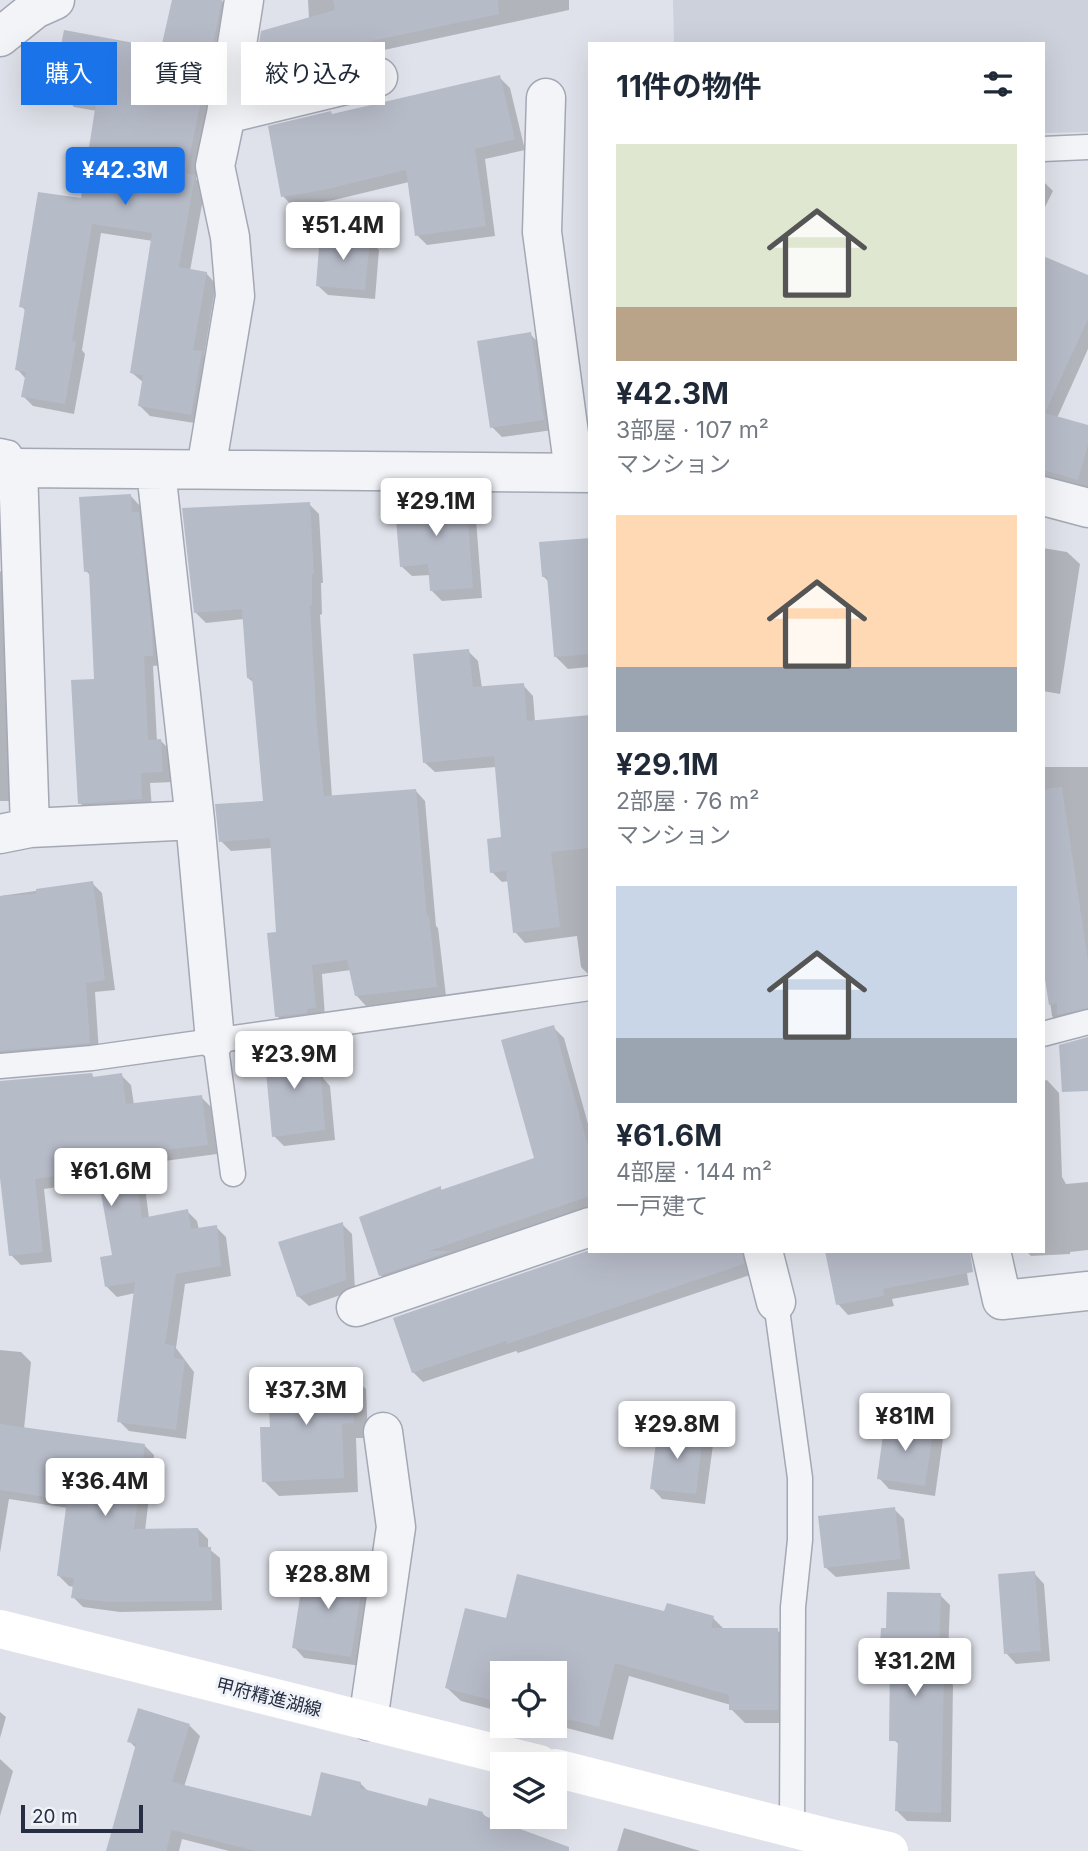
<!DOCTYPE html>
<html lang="ja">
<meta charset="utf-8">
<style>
body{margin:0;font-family:Inter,"Noto Sans JP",sans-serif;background:#f2f2f3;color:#1f2937;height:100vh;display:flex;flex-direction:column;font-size:26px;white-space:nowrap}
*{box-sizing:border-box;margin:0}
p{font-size:23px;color:#747a83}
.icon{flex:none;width:38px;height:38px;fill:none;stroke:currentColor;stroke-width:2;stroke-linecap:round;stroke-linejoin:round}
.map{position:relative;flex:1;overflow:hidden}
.details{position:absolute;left:588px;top:42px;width:457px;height:1211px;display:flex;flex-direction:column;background:#fff;border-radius:0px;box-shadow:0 7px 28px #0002}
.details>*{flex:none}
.banner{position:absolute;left:21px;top:42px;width:462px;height:63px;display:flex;gap:14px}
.fabs{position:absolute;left:490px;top:1661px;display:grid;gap:14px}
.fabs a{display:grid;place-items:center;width:77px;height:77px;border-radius:0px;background:#fff;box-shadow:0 7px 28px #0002;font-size:35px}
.scale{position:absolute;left:21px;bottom:18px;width:122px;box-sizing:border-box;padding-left:7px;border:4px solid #272e43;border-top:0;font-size:19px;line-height:24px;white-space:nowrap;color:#272e43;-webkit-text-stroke:5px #eff2f7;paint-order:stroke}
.price{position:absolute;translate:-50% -60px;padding:0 16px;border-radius:7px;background:#fff;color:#222;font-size:23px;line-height:46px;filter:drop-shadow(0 2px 4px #0008)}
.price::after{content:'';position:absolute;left:50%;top:42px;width:21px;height:16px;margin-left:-10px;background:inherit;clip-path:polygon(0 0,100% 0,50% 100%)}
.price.selected{background:#1a73e8;color:#fff}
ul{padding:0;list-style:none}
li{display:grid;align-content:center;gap:14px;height:371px;padding:0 28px}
li span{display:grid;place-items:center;height:217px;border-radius:0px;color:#555}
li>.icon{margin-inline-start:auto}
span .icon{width:126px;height:126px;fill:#fffc;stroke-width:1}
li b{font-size:30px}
h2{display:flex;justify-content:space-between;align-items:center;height:84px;padding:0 28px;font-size:30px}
.chip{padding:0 24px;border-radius:0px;background:#fff;box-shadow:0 7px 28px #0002;font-size:24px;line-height:63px}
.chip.selected{background:#1a73e8;color:#fff}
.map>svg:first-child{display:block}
.built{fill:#cdd1dc}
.shadow{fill:#0003}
.building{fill:#b6bbc8}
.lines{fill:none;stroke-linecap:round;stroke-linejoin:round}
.lane-casing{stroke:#a4a8b5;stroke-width:27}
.street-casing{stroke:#a4a8b5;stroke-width:41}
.lane{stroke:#f3f4f8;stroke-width:24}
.street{stroke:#f3f4f8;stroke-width:38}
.secondary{stroke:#fff;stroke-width:38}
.labels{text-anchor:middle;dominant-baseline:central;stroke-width:6;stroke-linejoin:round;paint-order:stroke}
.street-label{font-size:18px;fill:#272e43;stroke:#eff2f7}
</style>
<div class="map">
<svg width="1088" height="1851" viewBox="0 0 1088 1851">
<rect width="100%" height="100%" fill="#dfe2ea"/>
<path class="built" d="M673,0h415v132l-45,1v-89h-369z"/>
<path class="shadow" d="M173,0h48l11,11 -36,168 9,9 -15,83 16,2 10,11 -12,72 7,7 -10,61 -51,-8 -10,-10 4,-23 -13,-11 22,-131 -52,-8 -19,117 3,4 -11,60 -41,-8 -10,-10 3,-17 -9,-10 9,-58 -5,-5 61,-106 15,-89 -23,-4 -10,-11 2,-12 -9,-8 99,6z
M308,0h261v10l-245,53 4,16 -46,11 -11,-10 38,-61z
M499,77l11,11 15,62 -40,9 10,77 -68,9 -10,-10 -8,-53 -75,18 -41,7 -10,-11 50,-80z
M1043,181l10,10 -10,20z
M369,240l10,10 -4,49 -47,-4 -11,-10z
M1088,277v72l-31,69 31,9v62l-45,-13v-156z
M530,334l11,11 12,85 -51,7 -10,-10z
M130,495l10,11 1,11 7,7 15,141 -10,1 4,75h4l10,10 2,31 -23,1 2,26 -62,4 -10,-10 16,-122 -5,-105 -5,-5z
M465,496l10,10 7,92 -40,3 -11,-11 -1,-15 -18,1 -11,-10z
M309,504l10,10 4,69h-2l1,31 -2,1 12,183 83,-8 10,11 11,125 2,2 8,68 -80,10 -10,-11 -5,-25 -29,4 3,43 -38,9 -10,-10 1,-82 -6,-86 -41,3 -10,-10 44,-39 -11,-119 -6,-5 -4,-59 -38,4 -10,-10z
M590,540v127l-22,2 -12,-12 -7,-75 -6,-6z
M1043,548l24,4 13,12 -20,130 -17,-3z
M0,571l9,9 7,221h-16z
M468,651l10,10 4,27 41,-3 10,11 2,26 55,-5v259l-9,-9 -4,-31 -52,7 -10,-11 -6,-51 -7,1 -10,-10 11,-33 -7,-72 -61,5 -11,-10z
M1043,767h45v256l-23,5 -13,-12 -9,-65z
M92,883l10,10 13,97 -20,2 4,61 -99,12v-169z
M553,1027l11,11 26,93v86l-199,68 -11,-10 60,-87 3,3 93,-31z
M310,1044l10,10 3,24 7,8 5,54 -51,6 -10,-10z
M92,1075l3,4 26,-4 10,10 3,20 67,-8 10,10 6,47 -75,10 7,54 38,-7 10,10 2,9 17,-3 10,10 5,39 -46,8 -9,64 18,24 -8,67 -57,-8 -10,-10 16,-128 -18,4 -10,-10 7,-31 -14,-75 -56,8 8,73 -31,3 -10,-10 -11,-92v-81z
M1047,1080l12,13 3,84 4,7 22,-2v68l-18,2v2l-39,2 -5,-5h17v-170z
M342,1224l10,10 3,56 -46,16 -11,-10z
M592,1251h158l3,23 -235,79 -2,-2 -93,31 -10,-10z
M963,1251l6,34 -77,14 2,7 -46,9 -10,-11z
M0,1350l21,2 10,10 -7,67 120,16 10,10 -9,76 53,-2 10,10v9l12,10 2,52 -102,2 -37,-5 -10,-10 1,-10 -5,-1 -10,-10 9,-68 -59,-9 -9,54z
M350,1374l16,15 2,49h-12l2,54 -79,4 -15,-15 7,-53z
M933,1428l10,11 -8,57 -46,-7 -10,-11z
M702,1434l11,11 -8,59 -43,-5 -10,-11z
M894,1509l10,10 6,50 -74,8 -11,-10z
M1034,1573l10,11 6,77 -34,3 -10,-11z
M363,1576l10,10 -12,80 -57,-8 -10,-11z
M940,1595l10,10 -3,74 6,6 -2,137 -44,-1 -10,-10 3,-66 -5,-4 7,-57 -21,-21 7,-34z
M666,1613l47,5 12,12h52l14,14v79h-46l-14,-14v-4l-102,-29 -16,64 -58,-15v-52h-53v39l-41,-11 -14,-13 60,-68z
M139,1710l51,16 10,10 -16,51 128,31 48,-35 10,10 58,15 54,5 6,6 76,32h-335l-47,-12 -3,12h-72l30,-102 -8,-8z
M0,1712l6,5 -6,21z
M0,1759l13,12 -13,45z
M624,1828l76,23h1h-84z"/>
<path class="building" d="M172,0h50l-36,173 8,2 1,2 -16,90 28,5 -14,78 9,1 -11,64 -53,-9 5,-31 -13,-2 22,-140 -60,-9 -20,117 4,1 -11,62 -44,-7 5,-25 -11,-2 10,-62 -6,-1 19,-115 43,6 15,-95 -34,-6 3,-19 -10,-2 9,-46 97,18z
M333,0h165l1,14 -184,39 4,16 -49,12 -11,-38 2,-12 74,-21z
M500,75l15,64 -40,10 11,77 -71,10 -9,-66 -83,20 -42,7 -13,-71 63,-15 1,3z
M320,234l50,4 -5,52 -49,-4z
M1043,256l45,19v44l-43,94 43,12v19l-10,36 -35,-10z
M531,332l13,88 -54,8 -13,-87z
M420,493l46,1 7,94 -43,3 -2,-27 -28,3 -6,-72z
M131,494l1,18h7l13,118 1,26h-9l4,84 13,-1 2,33 -22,1 1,26 -64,5 -7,-124 23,-1 -5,-108 -5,1 -5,-75z
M310,502l4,72h-2v31h-2l7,121 7,70 92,-7 11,128 2,-1 8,71 -82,9 -8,-36 -35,5 4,43 -9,1v4l-32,4 -8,-84 9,-1 -6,-94 -51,4 -4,-38 48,-3 -11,-123h-5l-5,-69 -48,4 -12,-105z
M590,538v116l-36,3 -7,-81 -5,1 -3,-35z
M469,649l4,38 51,-4 3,38 63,-6v133l-39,4 9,75 -47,6 -7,-62 -16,2 -3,-34 14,-2 -7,-81 -71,7 -10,-109z
M1062,787l26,174v47l-31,7v-12l-8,2 -6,-39v-177z
M93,881l12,99 -19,3 4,60 -90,8v-155l36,-2v-5z
M554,1025l36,128v43l-161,55h22l-72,25 -20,-59 82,-31v4l93,-32 -33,-118z
M1088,1037v54l-26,1 -3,-47z
M310,1042l4,33 7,-1 4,56 -53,7 -8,-88z
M92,1073l1,4 29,-4 4,31 76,-9 6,50 -75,9 9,64 46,-9 3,20 26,-4 4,41 -45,8 -11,70 10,2 -1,12 11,2 -9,70 -59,-8 18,-140 -30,5 -5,-30 12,-2 -15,-84 -62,8 8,73 -34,4 -9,-78v-97z
M343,1222l3,58 -49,17 -19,-55z
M587,1251h155l2,13 -237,80 -1,-3 -94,32 -19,-55z
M825,1251h145l3,21 -90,17 1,7 -48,9z
M351,1372l3,51 -12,1 2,54 -82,4 -2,-55h10l-3,-51z
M885,1420l49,7 -9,59 -48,-7z
M0,1424l145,20 -11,85 64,-1 1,19h12l1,54 -103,1 -38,-4 3,-20 -17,-2 10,-76 -67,-10z
M658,1427l45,6 -7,61 -46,-5z
M895,1507l6,52 -77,9 -6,-52z
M305,1565l59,9 -13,83 -59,-9z
M1035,1571l6,80 -37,3 -6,-80z
M517,1574l147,37 3,-8 47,13 -3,12h67v82h-49v-15l-114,-32 -16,64 -44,-11v-43h-53v30l-57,-15 20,-80 41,10z
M887,1592l54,1 -3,80h6l-3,140 -46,-2 3,-70h-9l1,-77 -11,-1 2,-35h5z
M138,1708l52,16 -18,58 139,34 10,-44 40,10 -1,6 67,18 2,-8 54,14 -1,3 87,32v4h-313l-84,-21 -6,21h-60l30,-107 -9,-2z"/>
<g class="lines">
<g class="lane-casing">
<path id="lane" d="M1043,149l45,-2
M0,451l9,2 9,15
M1043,1034l45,-12
M215,1040l18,134
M0,1066l92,-8 498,-70
M776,1302l24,176v62l-7,67 -1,222"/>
</g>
<g class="street-casing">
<path id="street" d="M0,37l35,-28 20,-9
M546,98l-4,134 32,239
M226,114l152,-37
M206,469l29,-173 -5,-59 -15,-71 11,-52 18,-114
M156,471l39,349 20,220
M1043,496l45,12
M30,828l165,-8
M0,834l30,-6 -12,-360 572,5
M763,1251l13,51
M991,1251l11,49 86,-9
M356,1307l234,-80
M368,1721l28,-194 -13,-95"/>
</g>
<use href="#lane" class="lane"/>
<use href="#street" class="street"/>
<path class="secondary" d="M0,1629l539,135
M555,1768l271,69 63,14"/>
</g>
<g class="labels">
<g class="street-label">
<text transform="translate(269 1697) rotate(14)">甲府精進湖線</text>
</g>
</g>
</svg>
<div class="fabs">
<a><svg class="icon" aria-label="locate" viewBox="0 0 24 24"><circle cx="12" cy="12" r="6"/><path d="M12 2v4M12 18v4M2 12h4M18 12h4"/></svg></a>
<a><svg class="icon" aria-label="layers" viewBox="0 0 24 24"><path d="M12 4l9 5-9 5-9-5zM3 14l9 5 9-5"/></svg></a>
</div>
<div class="scale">20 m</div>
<b class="price selected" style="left:125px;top:207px">¥42.3M</b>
<b class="price" style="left:343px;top:262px">¥51.4M</b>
<b class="price" style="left:436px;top:538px">¥29.1M</b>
<b class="price" style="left:294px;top:1091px">¥23.9M</b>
<b class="price" style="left:111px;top:1208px">¥61.6M</b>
<b class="price" style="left:306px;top:1427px">¥37.3M</b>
<b class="price" style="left:905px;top:1453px">¥81M</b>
<b class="price" style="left:677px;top:1461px">¥29.8M</b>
<b class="price" style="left:105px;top:1518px">¥36.4M</b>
<b class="price" style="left:328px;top:1611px">¥28.8M</b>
<b class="price" style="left:915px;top:1698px">¥31.2M</b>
<div class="banner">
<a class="chip selected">購入</a>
<a class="chip">賃貸</a>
<a class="chip">絞り込み</a>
</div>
<section class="details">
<h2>11件の物件<svg class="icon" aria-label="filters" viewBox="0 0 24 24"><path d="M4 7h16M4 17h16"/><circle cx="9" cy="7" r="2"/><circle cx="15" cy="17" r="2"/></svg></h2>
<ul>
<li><span style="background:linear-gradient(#dfe7d0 75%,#b9a48a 0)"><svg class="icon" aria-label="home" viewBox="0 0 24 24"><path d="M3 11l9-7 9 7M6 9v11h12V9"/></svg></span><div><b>¥42.3M</b><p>3部屋 · 107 m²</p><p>マンション</p></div></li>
<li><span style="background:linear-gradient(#ffd9b3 70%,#9aa5b1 0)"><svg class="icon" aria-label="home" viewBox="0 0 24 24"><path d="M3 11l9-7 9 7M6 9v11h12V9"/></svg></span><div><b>¥29.1M</b><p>2部屋 · 76 m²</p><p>マンション</p></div></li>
<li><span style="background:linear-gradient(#c9d6e8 70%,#9aa5b1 0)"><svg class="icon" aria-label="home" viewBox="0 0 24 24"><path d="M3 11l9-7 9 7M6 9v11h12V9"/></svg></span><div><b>¥61.6M</b><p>4部屋 · 144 m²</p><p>一戸建て</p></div></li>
</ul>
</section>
</div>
